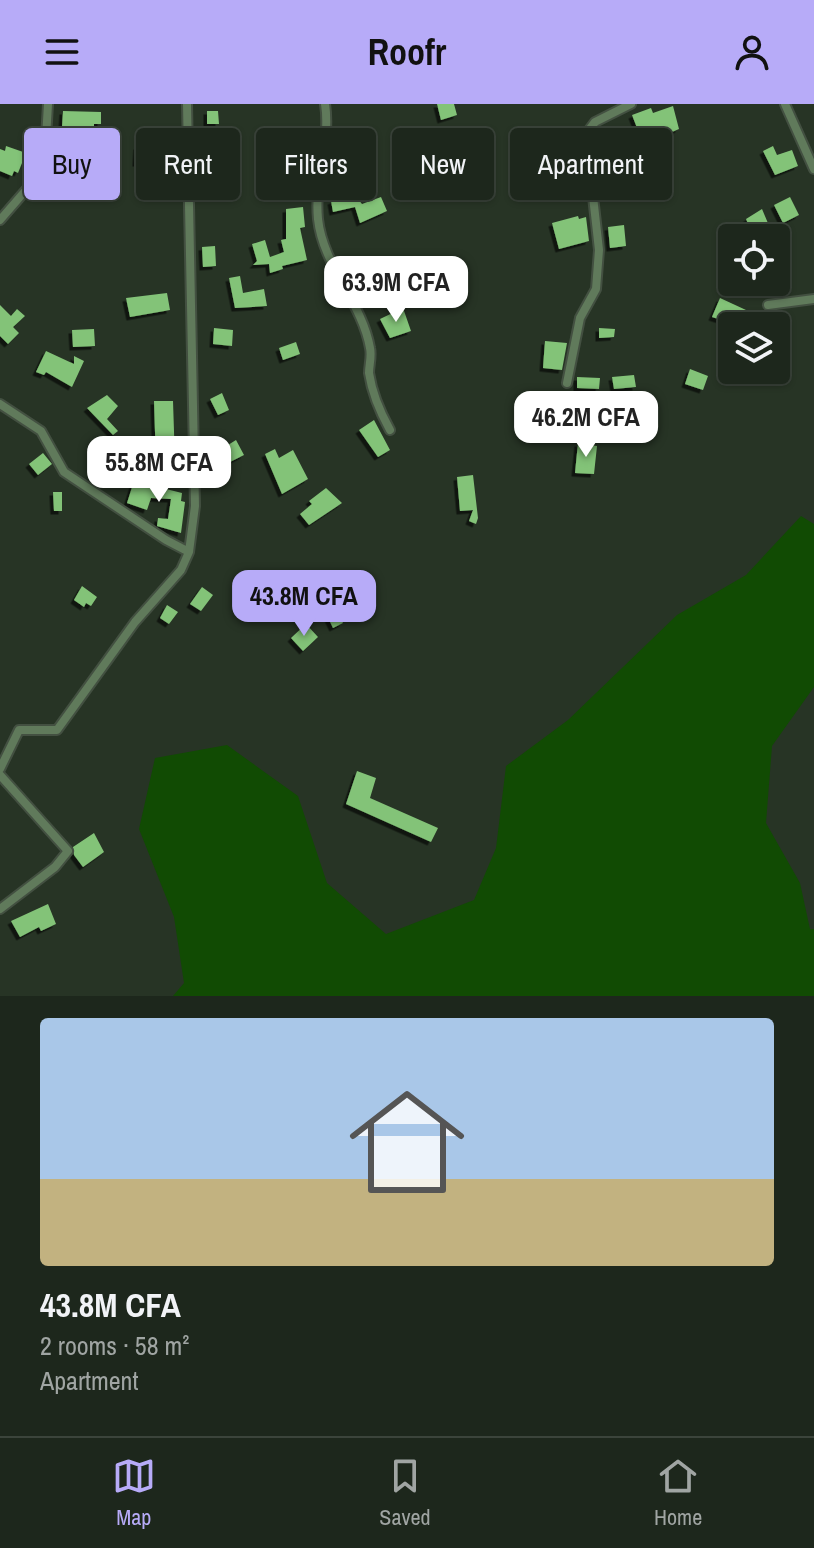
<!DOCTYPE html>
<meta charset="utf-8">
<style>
body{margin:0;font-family:"Archivo Narrow",sans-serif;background:#252f25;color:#f1f3f6;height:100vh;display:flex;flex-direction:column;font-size:30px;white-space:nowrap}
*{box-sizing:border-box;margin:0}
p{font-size:26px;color:#a0a5a3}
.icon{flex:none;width:44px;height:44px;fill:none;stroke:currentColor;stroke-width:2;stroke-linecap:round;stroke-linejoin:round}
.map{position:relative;height:892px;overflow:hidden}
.details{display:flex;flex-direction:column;background:#1d271c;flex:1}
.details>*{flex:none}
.guide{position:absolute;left:24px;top:24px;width:766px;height:72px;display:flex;gap:16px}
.buttons{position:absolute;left:718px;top:120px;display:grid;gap:16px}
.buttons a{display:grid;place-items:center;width:72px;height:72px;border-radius:8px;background:#1d271c;box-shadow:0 2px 6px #0004,0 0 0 2px #3b443b;font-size:40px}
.price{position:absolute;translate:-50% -68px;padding:0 18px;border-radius:16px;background:#fff;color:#222;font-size:26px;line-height:52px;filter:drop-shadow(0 2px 4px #0008)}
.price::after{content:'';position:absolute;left:50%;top:48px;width:24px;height:18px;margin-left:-12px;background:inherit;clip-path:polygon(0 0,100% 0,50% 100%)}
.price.on{background:#b7abf8;color:#111}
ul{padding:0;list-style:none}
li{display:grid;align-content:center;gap:16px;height:424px;padding:0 40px}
li span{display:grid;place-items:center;height:248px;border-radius:8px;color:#555}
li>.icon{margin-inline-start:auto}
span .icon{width:144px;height:144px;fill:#fffc;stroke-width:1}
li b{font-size:34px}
.tag{padding:0 28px;border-radius:8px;background:#1d271c;box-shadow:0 2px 6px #0004,0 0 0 2px #3b443b;font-size:28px;line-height:72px}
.tag.on{background:#b7abf8;color:#111}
header{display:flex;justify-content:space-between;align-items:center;height:104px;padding:0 40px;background:#b7abf8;color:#111;font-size:36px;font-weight:800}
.menu{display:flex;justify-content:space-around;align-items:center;height:112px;border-top:2px solid #3b443b;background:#1d271c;font-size:22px;color:#a0a5a3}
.menu a{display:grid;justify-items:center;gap:4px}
.menu .on{color:#b7abf8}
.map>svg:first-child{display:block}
.green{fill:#114b03}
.building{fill:#83c378;filter:url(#shadow)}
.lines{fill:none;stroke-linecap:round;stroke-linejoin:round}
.minor-casing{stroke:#435041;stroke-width:12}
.minor{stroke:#607a5b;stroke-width:8}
</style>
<header><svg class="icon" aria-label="menu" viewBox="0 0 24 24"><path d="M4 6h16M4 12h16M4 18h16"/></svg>Roofr<svg class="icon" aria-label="person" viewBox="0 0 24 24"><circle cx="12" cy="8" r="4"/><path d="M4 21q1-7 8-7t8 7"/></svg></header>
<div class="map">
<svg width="814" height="892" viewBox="0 0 814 892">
<defs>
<filter id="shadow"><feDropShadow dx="-3.5" dy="3.5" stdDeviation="0" flood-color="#0009"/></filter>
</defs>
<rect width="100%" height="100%" fill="#273425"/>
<path class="green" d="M801,412l13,8v163l-42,59 -6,77 34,60 10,46h4v67h-641l11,-13 -10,-66 -35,-88 16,-71 72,-13 71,51 29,87 59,51 88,-34 22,-52 10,-82 62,-46 109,-105 69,-40z"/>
<path class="building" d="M437,0h17l3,11 -16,5z
M673,2l6,23 -14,6 -2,-5 -22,8 -9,-23 19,-7 2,5z
M63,7l38,1v12h-7v6l-32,-3z
M207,7h11l1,13h-12z
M464,32l7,18 -20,8 -7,-19z
M555,35l8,12 -10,7 -8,-12z
M6,42l20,7 -8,20 -4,-2 -2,5 -12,-5v-22l5,2z
M137,42h7v17h-8z
M773,42l4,9 15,-5 6,16 -23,9 -12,-24z
M633,46l8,19 -21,7 -4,-20z
M354,90l8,10 19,-7 6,14 -27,12 -5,-16 -22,5 -2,-11z
M790,93l9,18 -16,8 -9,-18z
M303,103l2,20 -5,1 7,32 -25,6 1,3 -13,4 -1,-9 -16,1 4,-4 -5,-17 13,-4 5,17 14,-5 -3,-12 5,-1v-30z
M762,105l8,19 -18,5 -6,-14z
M578,112l1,3 7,-2 3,24 -30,8 -7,-26z
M624,121l2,21 -16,2 -2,-21z
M215,142l1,20 -13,1 -1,-20z
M240,172l3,17 21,-4 3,17 -32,2 -6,-30z
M167,189l3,17 -40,7 -4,-19z
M720,194l26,12 -6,16 -28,-9z
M0,201l11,11 6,-7 8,7 -12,11 6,6 -11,11 -8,-8z
M403,204l8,23 -21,7 -10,-19z
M214,224l19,2 -1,16 -19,-2z
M599,224l16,1 -1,8 -15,1z
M94,225l1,17 -22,1 -1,-17z
M545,237l22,2 -5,27 -19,-2z
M296,238l4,12 -17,6 -4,-12z
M46,247l28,13v-8l10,5 -12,26 -26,-15 -2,3 -8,-3z
M690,265l18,7 -5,14 -18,-6z
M634,271l2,12 -22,2 -2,-12z
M577,273l23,1 -1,11 -22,-1z
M222,289l7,17 -11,5 -8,-16z
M107,291l11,11 -11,13 11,12 -5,4 -26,-27z
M154,297h19l2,61 -19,1z
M560,308l2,17 -30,3 -1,-18z
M618,313l12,2 -2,13 -12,-1z
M374,316l16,30 -12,7 -19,-27z
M236,336l8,15 -26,13 -6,-13z
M578,339l19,3 -3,28 -19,-1z
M275,345l4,9 14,-8 15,29 -26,15 -17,-40z
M43,349l9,11 -14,11 -9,-11z
M473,371l5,43 -2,6 -7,-3 4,-11 -13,1 -3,-34z
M134,377l48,12 -1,8 4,1 -4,31 -24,-7 1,-8 10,1 3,-20 -20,-1 -4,12 -20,-7z
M326,384l16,15 -33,22 -9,-11 12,-10 -3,-3z
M53,388h9v19h-8z
M320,474l23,45 -10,5 -22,-46z
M82,482l15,11 -6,9 -5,-3 -2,4 -10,-7z
M202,483l11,8 -12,16 -11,-7z
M167,501l11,7 -9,12 -9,-6z
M306,520l12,13 -15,14 -12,-13z
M357,667l19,7 -6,20 68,30 -7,14 -85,-38z
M94,729l10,19 -21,15 -9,-12 -1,-8z
M48,800l8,20 -15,7 -2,-4 -19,10 -9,-16z"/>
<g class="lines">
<g class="minor-casing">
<path id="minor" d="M325,0c6,38 -11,74 -7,115 5,47 44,83 52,129 2,8 -1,17 -1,25 3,20 11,39 21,57
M785,0l29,65
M0,116l33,-38 12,-26 3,-52
M768,201l46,-6
M567,279l13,-65 16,-29 3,-39 -13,-116 9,-12 36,-18
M0,300l41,27 23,41 102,68 23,12
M0,665l19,-39h38l78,-108 46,-52 8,-18 6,-46 -8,-402
M0,671l68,76 -13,16 -55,42"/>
</g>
<use href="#minor" class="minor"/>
</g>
</svg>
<div class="buttons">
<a><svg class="icon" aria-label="locate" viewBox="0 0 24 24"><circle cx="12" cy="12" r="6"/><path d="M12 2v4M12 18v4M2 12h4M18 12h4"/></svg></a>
<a><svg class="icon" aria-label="layers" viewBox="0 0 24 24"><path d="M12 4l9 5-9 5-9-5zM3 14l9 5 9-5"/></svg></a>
</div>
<b class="price" style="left:396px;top:220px">63.9M CFA</b>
<b class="price" style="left:586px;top:355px">46.2M CFA</b>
<b class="price" style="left:159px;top:400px">55.8M CFA</b>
<b class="price on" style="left:304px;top:534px">43.8M CFA</b>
<div class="guide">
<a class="tag on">Buy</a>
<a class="tag">Rent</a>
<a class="tag">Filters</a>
<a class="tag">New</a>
<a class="tag">Apartment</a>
</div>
</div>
<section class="details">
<ul>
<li><span style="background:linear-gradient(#a9c7e8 65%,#c2b280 0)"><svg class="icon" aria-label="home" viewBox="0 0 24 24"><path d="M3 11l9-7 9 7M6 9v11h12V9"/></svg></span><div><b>43.8M CFA</b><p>2 rooms · 58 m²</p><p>Apartment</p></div></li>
</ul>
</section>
<nav class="menu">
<a class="on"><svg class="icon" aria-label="map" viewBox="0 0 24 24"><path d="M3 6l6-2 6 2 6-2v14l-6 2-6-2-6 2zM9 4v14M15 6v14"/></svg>Map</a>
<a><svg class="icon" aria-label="saved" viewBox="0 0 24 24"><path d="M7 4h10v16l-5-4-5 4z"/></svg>Saved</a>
<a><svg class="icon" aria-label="home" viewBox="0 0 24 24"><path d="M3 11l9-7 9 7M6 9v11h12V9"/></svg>Home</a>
</nav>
